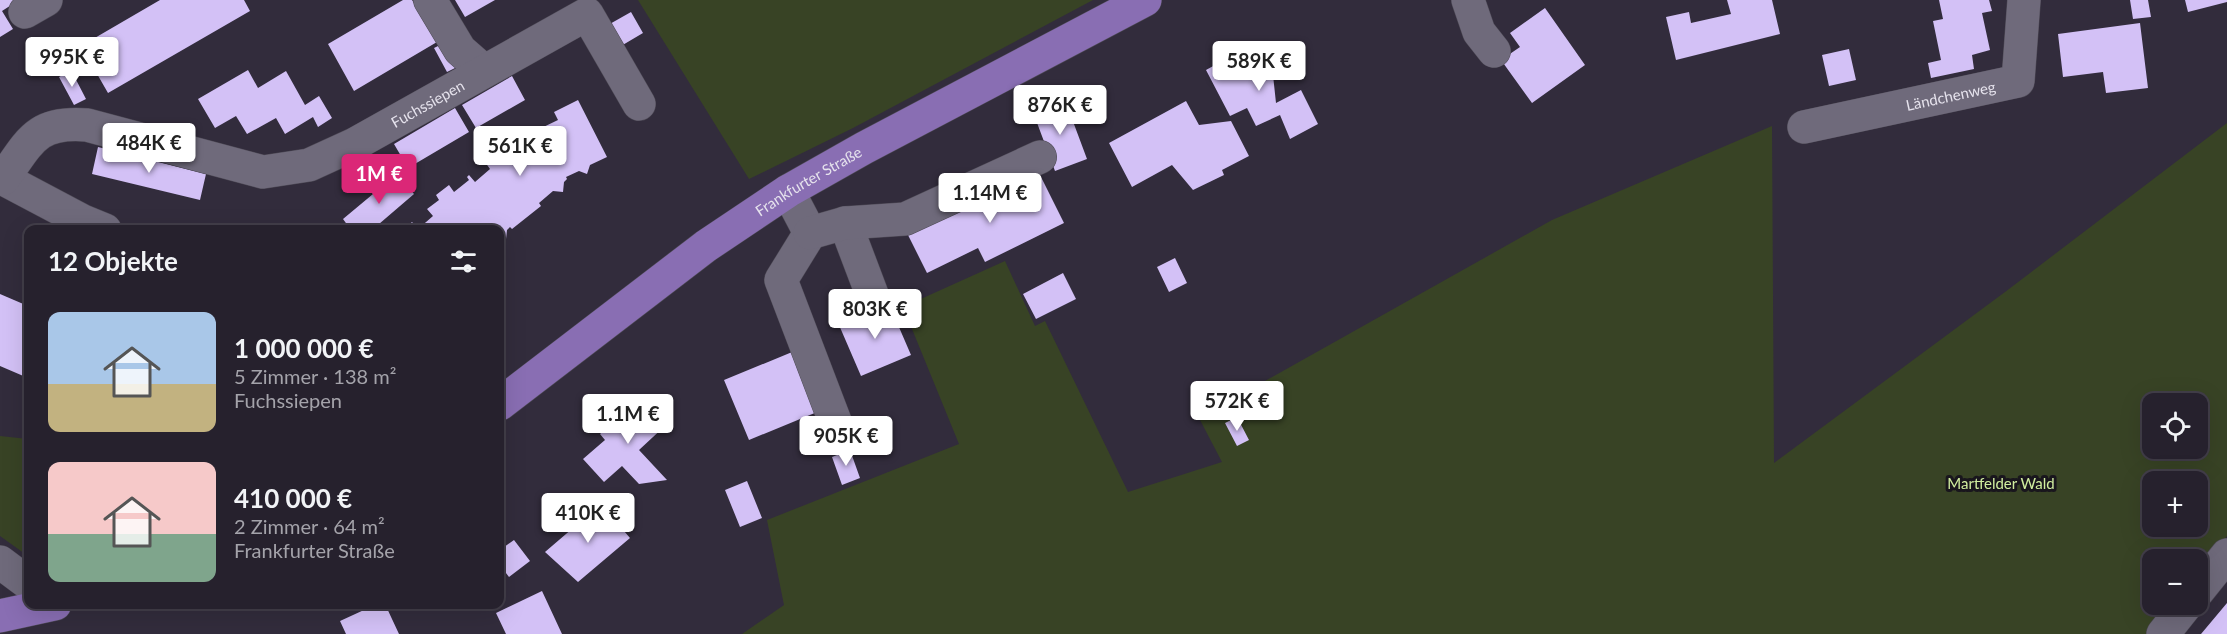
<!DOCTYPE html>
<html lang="de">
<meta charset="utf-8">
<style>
body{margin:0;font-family:Lato,sans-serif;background:#2e2935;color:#f1f3f6;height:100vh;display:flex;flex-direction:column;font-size:22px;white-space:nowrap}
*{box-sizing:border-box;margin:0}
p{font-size:20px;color:#a4a3aa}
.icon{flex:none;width:33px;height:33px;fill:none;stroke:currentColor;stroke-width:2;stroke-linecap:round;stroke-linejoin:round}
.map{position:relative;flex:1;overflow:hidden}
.sheet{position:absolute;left:24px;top:225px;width:480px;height:384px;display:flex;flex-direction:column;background:#26212d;border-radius:12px;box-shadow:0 6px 24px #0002,0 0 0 2px #423e49}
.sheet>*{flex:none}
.tools{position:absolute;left:2142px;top:393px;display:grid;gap:12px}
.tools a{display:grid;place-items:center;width:66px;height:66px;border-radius:12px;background:#26212d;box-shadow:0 6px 24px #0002,0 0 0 2px #423e49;font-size:30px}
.price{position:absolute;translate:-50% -51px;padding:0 14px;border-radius:6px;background:#fff;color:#222;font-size:20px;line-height:39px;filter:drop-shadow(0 2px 3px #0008)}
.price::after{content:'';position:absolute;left:50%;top:36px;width:18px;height:14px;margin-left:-9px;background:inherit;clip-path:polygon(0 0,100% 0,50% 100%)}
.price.current{background:#db2777;color:#fff}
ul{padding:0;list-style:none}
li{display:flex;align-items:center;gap:18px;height:150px;padding:0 24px}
li span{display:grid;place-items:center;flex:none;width:168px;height:120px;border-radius:12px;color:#555}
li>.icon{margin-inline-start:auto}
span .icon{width:72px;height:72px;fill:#fffc;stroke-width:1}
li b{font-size:26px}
h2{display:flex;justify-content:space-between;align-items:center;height:72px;padding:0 24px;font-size:26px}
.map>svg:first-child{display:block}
.green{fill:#384325;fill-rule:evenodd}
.building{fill:#d3c1f6}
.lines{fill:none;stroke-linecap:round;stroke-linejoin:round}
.minor-casing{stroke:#4f4b57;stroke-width:34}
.major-casing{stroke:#4f4b57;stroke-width:34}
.minor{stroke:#6f6a7b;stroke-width:33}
.major{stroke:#896eb3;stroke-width:33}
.labels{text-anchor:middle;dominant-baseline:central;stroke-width:6;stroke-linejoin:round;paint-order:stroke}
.street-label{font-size:15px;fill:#e6e3ed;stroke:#19161d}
.park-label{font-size:15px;fill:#d1ee9f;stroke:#19161d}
</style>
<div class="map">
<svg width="2227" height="634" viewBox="0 0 2227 634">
<rect width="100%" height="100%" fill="#322c3c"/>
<path class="green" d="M638,0h455l-240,128 -104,51z
M2227,123v413l-29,37v-13h-46v44l20,1 -23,29h-1407l42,-29 -17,-85 192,-76 -56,-137 102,-46 30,65 10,-5 83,171 94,-30 -23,-44 353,-198 220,-94 2,337 231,-171zM2152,404h46v44h-46zM2152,482h46v44h-46z
M0,436l28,3v117l-28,-20z"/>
<path class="building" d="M0,0h19l-17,11 11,18 -13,8z
M160,0h84l6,11 -142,82 -27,-47z
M403,0h9l25,42 -83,49 -26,-47z
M455,0h40l-30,17z
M1727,0h45l8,34 -104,26 -10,-43 23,-5 2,11 40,-9z
M1939,0h50l3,11 -10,2 8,37 -18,5 2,14 -43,9 -3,-15 13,-3 -8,-39 10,-2z
M2130,0h18l3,17 -18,2z
M2185,0h42v2l-39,10z
M1545,8l40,57 -53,38 -31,-43 19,-13 -10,-14z
M631,12l12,21 -22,13 -13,-21z
M2140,23l8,65 -42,5 -3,-21 -40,5 -5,-43z
M446,42l13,24 -12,6 -13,-24z
M1255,43l18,32 3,28 25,-13 17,34 -28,15 -10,-24 -24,11 -9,-18 -17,8 -24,-46z
M1849,49l7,31 -27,6 -7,-31z
M71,70l15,29 -12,6 -15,-28z
M248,70l10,18 28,-17 19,34 14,-9 13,22 -14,9 -5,-10 -28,17 -9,-16 -29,16 -11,-18 -21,12 -17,-29z
M512,76l13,24 -49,28 -14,-23z
M578,100l29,57 -17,8 -3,9 -8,-3 -13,6 1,2 -3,3 -1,10 -10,-1 -14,12 2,3 -29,23 -2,-2 -3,3 -1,9h-6v-9h-86l-4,-6 2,-2 6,7 15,-13 -6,-7 12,-9 -3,-5 13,-10 5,7 15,-12 -2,-3 2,-2 6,7 15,-13 -5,-7 12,-10 -3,-4 12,-10 6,7 15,-13 -4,-4 2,-1 6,6 27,-13 -4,-8z
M1065,100l22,59 -32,12 -22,-59z
M1186,101l13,24 32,-4 18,35 -27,14 2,5 -31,15 -21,-25 -40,22 -23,-44z
M455,108l14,24 -61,36 -14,-24z
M98,147l108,27 -6,26 -108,-26z
M1038,171l26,52 -79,39 -7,-14 -51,25 -19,-38z
M397,174l17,20 -42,36h-21l-8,-11z
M1175,258l12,25 -18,9 -12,-25z
M1063,273l13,26 -40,20 -13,-25z
M0,294l28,12v72l-28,-12z
M889,304l22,51 -50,21 -22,-51z
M797,350l25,60 -73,30 -25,-60z
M642,396l25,28 -28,26 28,30 -28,4 -17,-18 -18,16 -21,-23 22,-19 -5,-6z
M1237,417l12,23 -12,6 -12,-23z
M850,450l10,28 -18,7 -10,-28z
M747,481l15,37 -22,9 -15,-37z
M601,504l29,34 -52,44 -33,-30z
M514,540l16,21 -21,16 -9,-12v-15z
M542,591l20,43h-56l-10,-21z
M2227,603v31h-26z
M377,604h8l14,30h-53l-6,-13z"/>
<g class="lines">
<g class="minor-casing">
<g id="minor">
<path d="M430,0l30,50 24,21"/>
<path d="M1468,0l11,32 15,19"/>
<path d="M25,12l21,-12"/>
<path id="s1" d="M1804,127l214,-46 6,-81"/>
<path d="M0,177l83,44 22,9"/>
<path id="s2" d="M3,179c27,-38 33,-58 84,-54l176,47 46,-7 46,-21 232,-130 52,90"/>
<path d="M788,191l22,42 -29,47 60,157"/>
<path d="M845,223l28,74"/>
<path d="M810,233l35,-10 60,-4 135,-62"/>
<path d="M0,562l28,21"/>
<path d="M2198,591l29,-36"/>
<path d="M2163,634l24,-30"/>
</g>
</g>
<g class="major-casing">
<g id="major">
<path id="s3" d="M500,404l206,-158 82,-55 76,-43 281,-148"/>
<path d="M0,616l55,-12"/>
</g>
</g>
<use href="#minor" class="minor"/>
<use href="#major" class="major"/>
</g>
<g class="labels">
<g class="street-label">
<text stroke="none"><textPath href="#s1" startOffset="150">Ländchenweg</textPath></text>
<text stroke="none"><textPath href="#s2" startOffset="470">Fuchssiepen</textPath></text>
<text stroke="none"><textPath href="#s3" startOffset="381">Frankfurter Straße</textPath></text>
</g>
<g class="park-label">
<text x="2001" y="483">Martfelder Wald</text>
</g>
</g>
</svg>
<div class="tools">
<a><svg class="icon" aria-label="locate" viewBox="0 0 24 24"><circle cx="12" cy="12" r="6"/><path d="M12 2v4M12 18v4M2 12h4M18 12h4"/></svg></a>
<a>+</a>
<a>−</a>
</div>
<b class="price" style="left:72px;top:88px">995K €</b>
<b class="price" style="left:1259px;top:92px">589K €</b>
<b class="price" style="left:1060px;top:136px">876K €</b>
<b class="price" style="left:149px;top:174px">484K €</b>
<b class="price" style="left:520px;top:177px">561K €</b>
<b class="price current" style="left:379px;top:205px">1M €</b>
<b class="price" style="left:990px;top:224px">1.14M €</b>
<b class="price" style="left:875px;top:340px">803K €</b>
<b class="price" style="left:1237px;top:432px">572K €</b>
<b class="price" style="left:628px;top:445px">1.1M €</b>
<b class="price" style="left:846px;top:467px">905K €</b>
<b class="price" style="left:588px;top:544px">410K €</b>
<section class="sheet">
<h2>12 Objekte<svg class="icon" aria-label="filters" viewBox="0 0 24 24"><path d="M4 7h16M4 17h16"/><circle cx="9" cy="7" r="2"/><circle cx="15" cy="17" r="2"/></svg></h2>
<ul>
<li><span style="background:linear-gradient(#a9c7e8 60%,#c2b280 0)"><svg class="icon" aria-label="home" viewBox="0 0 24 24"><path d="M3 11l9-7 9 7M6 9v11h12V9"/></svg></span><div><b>1 000 000 €</b><p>5 Zimmer · 138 m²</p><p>Fuchssiepen</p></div></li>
<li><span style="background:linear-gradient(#f6c9c9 60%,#7fa58c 0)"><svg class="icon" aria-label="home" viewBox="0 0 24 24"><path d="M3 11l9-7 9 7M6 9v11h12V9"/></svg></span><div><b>410 000 €</b><p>2 Zimmer · 64 m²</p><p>Frankfurter Straße</p></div></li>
</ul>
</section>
</div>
